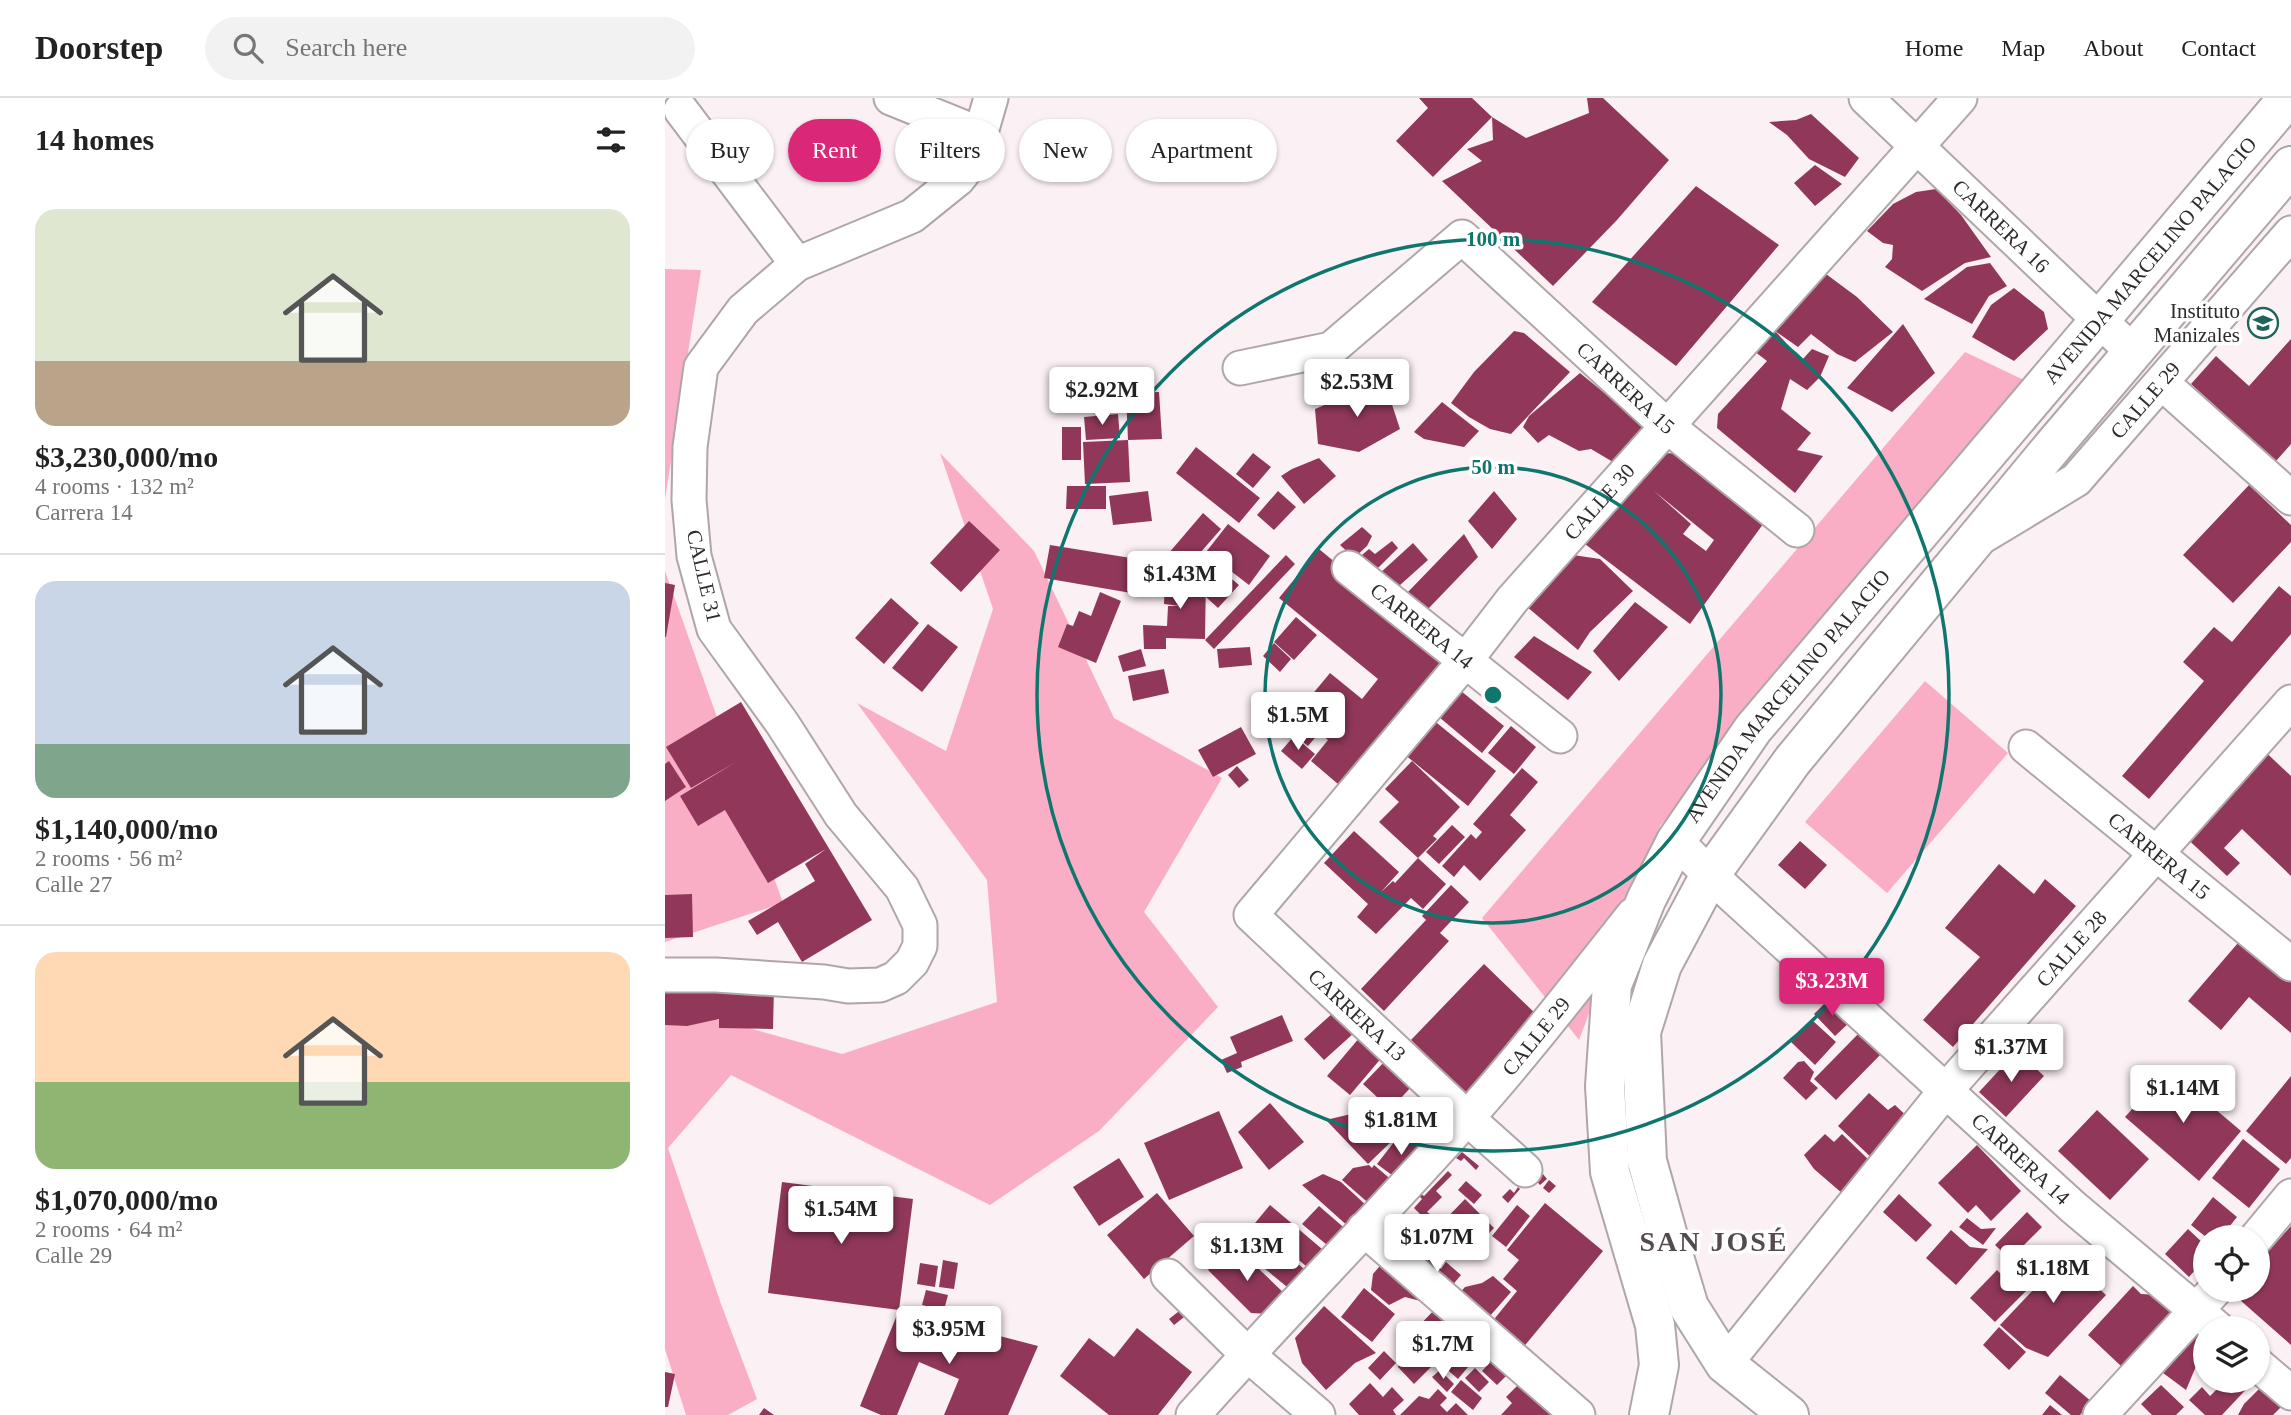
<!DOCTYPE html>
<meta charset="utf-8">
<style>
body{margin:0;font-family:Georgia,serif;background:#f2f2f2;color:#222;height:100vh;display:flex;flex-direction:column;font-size:26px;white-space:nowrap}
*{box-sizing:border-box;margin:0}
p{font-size:23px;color:#767676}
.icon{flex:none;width:38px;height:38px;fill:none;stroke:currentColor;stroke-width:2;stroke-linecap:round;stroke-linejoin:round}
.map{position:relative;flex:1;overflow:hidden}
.drawer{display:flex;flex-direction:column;background:#fff;width:665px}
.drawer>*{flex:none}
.guide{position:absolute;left:21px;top:21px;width:665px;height:63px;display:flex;gap:14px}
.fabs{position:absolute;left:1528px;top:1127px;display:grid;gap:14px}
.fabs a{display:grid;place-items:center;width:77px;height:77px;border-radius:50%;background:#fff;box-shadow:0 2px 5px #0004;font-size:35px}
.price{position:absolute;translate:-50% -60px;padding:0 16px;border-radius:7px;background:#fff;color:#222;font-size:23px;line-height:46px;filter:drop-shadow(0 2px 4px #0008)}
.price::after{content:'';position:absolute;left:50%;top:42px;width:21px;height:16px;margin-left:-10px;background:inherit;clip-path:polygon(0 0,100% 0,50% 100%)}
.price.current{background:#db2777;color:#fff}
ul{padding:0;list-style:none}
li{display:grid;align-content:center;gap:14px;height:371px;padding:0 35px}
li+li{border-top:2px solid #e0e0e0}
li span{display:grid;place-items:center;height:217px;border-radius:21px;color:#555}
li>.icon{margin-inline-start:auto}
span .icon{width:126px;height:126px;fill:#fffc;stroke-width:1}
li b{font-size:30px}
h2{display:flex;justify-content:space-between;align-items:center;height:84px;padding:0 35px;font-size:30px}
.chip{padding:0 24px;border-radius:32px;background:#fff;box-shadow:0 2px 5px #0004;font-size:24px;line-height:63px}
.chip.current{background:#db2777;color:#fff}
header{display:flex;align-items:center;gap:42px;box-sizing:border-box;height:98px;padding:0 35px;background:#fff;border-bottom:2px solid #e0e0e0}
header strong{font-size:33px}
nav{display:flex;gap:38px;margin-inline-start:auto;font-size:24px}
.search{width:490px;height:63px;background:#f2f2f2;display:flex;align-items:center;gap:18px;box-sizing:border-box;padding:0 24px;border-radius:38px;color:#767676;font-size:26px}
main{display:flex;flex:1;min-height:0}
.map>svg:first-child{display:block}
.green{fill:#f9aec5}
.building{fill:#91385a;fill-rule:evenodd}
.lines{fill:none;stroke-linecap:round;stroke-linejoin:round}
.minor-casing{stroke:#afa6a8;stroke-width:37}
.major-casing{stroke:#afa6a8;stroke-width:42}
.minor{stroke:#fff;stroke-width:33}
.major{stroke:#fff;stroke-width:38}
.ring{fill:none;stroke:#0f766e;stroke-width:3.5}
.labels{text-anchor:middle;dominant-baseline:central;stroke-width:7;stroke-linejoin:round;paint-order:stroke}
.street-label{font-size:21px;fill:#2f2b2c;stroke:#fff}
.poi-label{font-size:21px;fill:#2f2b2c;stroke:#fff;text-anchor:end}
.district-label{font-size:28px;font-weight:bold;letter-spacing:2px;fill:#544b4e;stroke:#fff}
.centre{fill:#0f766e;stroke:#fff;stroke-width:3.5}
.ring-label{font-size:21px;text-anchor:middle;font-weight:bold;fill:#0f766e;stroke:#fff;stroke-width:7;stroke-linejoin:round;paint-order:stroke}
</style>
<header>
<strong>Doorstep</strong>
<div class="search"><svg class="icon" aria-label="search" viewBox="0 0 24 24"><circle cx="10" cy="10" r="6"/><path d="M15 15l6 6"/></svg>Search here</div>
<nav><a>Home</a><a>Map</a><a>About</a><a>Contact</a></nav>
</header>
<main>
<section class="drawer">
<h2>14 homes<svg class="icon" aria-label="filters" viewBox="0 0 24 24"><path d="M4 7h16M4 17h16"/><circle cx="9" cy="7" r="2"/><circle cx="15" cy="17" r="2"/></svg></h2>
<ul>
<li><span style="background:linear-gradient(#dfe7d0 70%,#b9a48a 0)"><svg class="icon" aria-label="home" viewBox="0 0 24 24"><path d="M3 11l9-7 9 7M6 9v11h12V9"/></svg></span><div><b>$3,230,000/mo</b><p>4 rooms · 132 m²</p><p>Carrera 14</p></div></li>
<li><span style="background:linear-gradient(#c9d6e8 75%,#7fa58c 0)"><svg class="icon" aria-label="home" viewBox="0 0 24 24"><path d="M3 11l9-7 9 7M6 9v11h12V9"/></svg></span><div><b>$1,140,000/mo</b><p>2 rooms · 56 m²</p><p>Calle 27</p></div></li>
<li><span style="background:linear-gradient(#ffd9b3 60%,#8fb573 0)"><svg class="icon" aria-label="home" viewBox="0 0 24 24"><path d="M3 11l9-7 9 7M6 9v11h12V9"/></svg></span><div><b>$1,070,000/mo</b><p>2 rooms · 64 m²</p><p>Calle 29</p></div></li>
</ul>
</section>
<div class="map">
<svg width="1626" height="1317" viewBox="0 0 1626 1317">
<rect width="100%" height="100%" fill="#fbf0f3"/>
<path class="green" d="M0,171l36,1 -36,229z
M1300,254l61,29 -366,445 -81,214 -97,-122z
M275,355l94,98 80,167 108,60 -78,134 74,95 -119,124 -109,74 -259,-130 -63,73 53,156 36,95 -29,16h-42l-21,-66v-335l23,-3 154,43 155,-52 -10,-122 -130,-177 89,48 47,-142z
M0,473l118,332 -118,39z
M1260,583l83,72 -121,140 -82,-71z"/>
<path class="building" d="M754,0h53l20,19 -59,60 -37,-36 32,-33z
M922,0h16l66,62 -52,60 -64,66 -111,-105 40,-20 -15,-12 26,-9 -1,-23 34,21 63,-25z
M1146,16l48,44 -14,19 -36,-18 -22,-24 -18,-13 27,-2z
M1150,67l27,19 -27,22 -21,-23z
M1031,88l83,59 -103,121 -84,-64z
M1271,91l25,26 30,42 -26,6 -43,28 -37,-24 7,-8 1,-14 -10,-2 -16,-12 26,-27 23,-12z
M1325,165l17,23 -18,10 -17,28 -48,-25 43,-32z
M1161,176l31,23 36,35 -38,30 -18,-8 -26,-20 -13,13 -23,-16 27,29 10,-11 17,7 -9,21 -13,13 -17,-11 -9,30 30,24 -14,17 26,6 -28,37 -78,-65 1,-14 49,-53 -13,-10 21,-20z
M1349,190l30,24 4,17 -34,32 -42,-24 19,-32z
M1238,226l32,49 -43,39 -45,-24z
M849,233l10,2 46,39 -59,62 -21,-5 -21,-12 -18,-14 23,-31z
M1626,241v105l-15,17 -85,-77 25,-28 33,30z
M915,275l66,54 -33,35 -22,-13 -12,2 -30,-16 -11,8 -15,-16 6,-11z
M719,282l16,49 -41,23 -41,-8 -3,-35z
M494,294l3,47 -34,1 -2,-47z
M777,304l37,29 -15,16 -40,-8 -10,-7z
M453,316l2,24 -34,2 -2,-23z
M397,329h19v33h-19z
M463,342l2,42 -45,2 -2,-42z
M531,349l64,51 -21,25 -63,-50z
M588,355l18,14 -18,21 -17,-14z
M996,355l31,1 77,62 -79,108 -105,-80zM989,393l60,49 -8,11 -23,-17 8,-10z
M654,360l17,18 -32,28 -23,-28 11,-7z
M1584,387l42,40v17l-58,61 -50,-48z
M402,388h39v23h-40z
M483,393l4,30 -39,4 -4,-29z
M613,393l18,16 -22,23 -17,-15z
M829,393l23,28 -25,30 -24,-28z
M538,415l18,16 -35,40 -18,-15z
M304,423l31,29 -39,42 -31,-29z
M563,426l42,32 -21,29 -43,-33z
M697,429l10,9 -5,10 -13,12 -14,-13z
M799,436l14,23 -50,52 -21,-16z
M727,443l6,7 -22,22 -21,-9 14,-12 6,5z
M748,445l15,17 -38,34 -11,-20z
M385,447l87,14 -6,34 -87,-15z
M654,451l133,110 -107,131 -34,-29 17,-21 -9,-7 -11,13 -13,-11 10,-13 -9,-8 34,-41 32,26 16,-20 -99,-81z
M621,457l9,9 -81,85 -9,-9z
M908,457l27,4 33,32 -43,41 -12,18 -52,-44z
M500,475l41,1 -1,65 -39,-1v11h-22l-1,-24 24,1 1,-20h12l-16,-2z
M562,477l12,10 -21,23 -12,-11z
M0,485l10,2 -9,52h-1z
M1614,488l12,10v38l-142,165 -27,-23 82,-95 -21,-19 31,-35 18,15z
M435,494l21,9 -25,62 -38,-16 9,-23 6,2 6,-15 12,5z
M226,500l28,25 -35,41 -29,-26z
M970,504l33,25 -49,54 -26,-30z
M631,519l21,18 -23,25 -20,-18z
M263,526l30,23 -36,45 -30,-24z
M869,538l58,36 -24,28 -54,-43z
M609,545l17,16 -11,13 -17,-16z
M585,549l2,18 -33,3 -2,-19z
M476,551l5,17 -23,6 -5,-16z
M499,571l5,24 -36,8 -5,-25z
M796,593l43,35 -22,27 -43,-36z
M76,604l131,218 -70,42 -24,-40 -21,13 -9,-14 67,-40 -10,-17 21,-15 -58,34 -43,-73 -27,16 -18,-30 56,-34 -45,26 -25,-41z
M767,621l64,52 -28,35 -64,-52z
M846,628l25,21 -22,27 -26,-21z
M576,629l15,27 -43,23 -15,-27z
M629,638l21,18 -13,15 -21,-18z
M1594,648l32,30v100l-49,-47 -18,19 16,15 -13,13 -48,-45z
M4,663l17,26 -21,14v-37z
M747,663l48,46 -27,29 4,3 -19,19 -39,-36 20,-20 -14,-13z
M572,668l12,14 -10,8 -11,-13z
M857,670l16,14 -28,33 16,15 -46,51 -16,-16 -10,12 -12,-11 29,-32 5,5 6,-7 -9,-8z
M787,727l13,12 -26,27 -13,-12z
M689,733l45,41 -18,20 12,-11 2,2 23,-25 28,26 -23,25 -12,-11 -35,36 -19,-17 11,-13 -44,-41z
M1135,743l27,24 -22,24 -27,-24z
M1334,766l35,30 11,-15 31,27 -123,141 -30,-27 57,-63 -35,-29z
M786,787l18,17 -29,31 9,8 -65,70 -23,-22 65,-69 -4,-4z
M27,796l1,43 -28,1v-43z
M1579,838l47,41v56l-42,-36 -28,33 -33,-29z
M819,866l55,53 -73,76 -55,-53z
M54,888l55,1 -1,42 -54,-1v-9l-32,7 -22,-1v-32h23z
M1163,902l22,22 -15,14 -21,-22z
M669,914l20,21 -30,27 -20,-21z
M617,917l11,26 -52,21 1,5 -15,6 -6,-13 16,-7 -7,-16z
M1147,922l24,22 -21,23 -24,-23z
M1195,934l22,21 -46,47 -22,-21z
M695,939l23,19 -33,39 -23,-19z
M1352,953l27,25 -38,41 -27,-25z
M722,961l27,25 -30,32 -13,-13 6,-6 -14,-13z
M1139,963l10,11 -4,9 8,7 -12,12 -23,-22 15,-16z
M1503,971l73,62 -42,50 -74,-64z
M1626,978v82l-5,6 -40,-33z
M1204,995l19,17 7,-5 18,17 -37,40 -38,-36z
M605,1005l34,39 -35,28 -31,-38z
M1432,1012l52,49 -39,41 -52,-49z
M554,1013l24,57 -74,32 -25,-57z
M769,1014l14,10 -19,25 -22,-17 11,-15 13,1z
M686,1016l9,7 18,-6 19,21 -29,28 -42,-44z
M736,1035l23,17 -24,31 -23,-17z
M1160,1036l9,8 8,-8 31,30 -30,30 -29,-25 -10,-14z
M1578,1041l37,30 -31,39 -37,-30z
M1312,1047l44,46 -30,30 -15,-16 -8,8 -30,-30z
M797,1054l17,14 -3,4 -12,-12 -3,3 -5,-3z
M454,1060l25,39 -45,29 -26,-39z
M704,1067l3,3 2,-3 20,17 -21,25 -31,-27 11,-12z
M874,1071l8,10 -7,6 -8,-9z
M783,1073l4,4 -16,16 6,6 -15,15 3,2 -5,5 -11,-11 8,-9 -4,-4 2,-2 4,3z
M658,1076l18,8 27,25 -18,21 -48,-43z
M884,1082l7,6 -7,7 -6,-5z
M801,1083l16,14 -8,9 -16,-14z
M117,1084l131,17 -14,111 -131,-17z
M853,1089l2,2 -12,14 -6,-6 8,-8 4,4z
M492,1095l37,43 -50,43 -37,-44z
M1234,1096l33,31 -16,17 -33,-30z
M1548,1099l24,20 -16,20h-15l-15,-12z
M800,1101l29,29 -30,31 -29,-29z
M880,1105l58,48 -81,98 -35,-21 30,-37 -14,-12 16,-19 -12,-10z
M605,1107l58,49 -15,18 -58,-49z
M852,1107l13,11 -24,31 -14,-11z
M654,1108l30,26 -16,18 -31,-26z
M1362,1114l15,15 -32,32 -15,-14z
M1302,1120l14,11 15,-1 -13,17 -24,-18z
M587,1125l6,6 -2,1 52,42 -16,19 -51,-42 14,-17 -11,9 -6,-6z
M1626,1128v119l-59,-52 3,-3h22v-26z
M1523,1131l17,16v14l-16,18 -24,-23z
M1286,1132l19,17 18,2 -32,36 -30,-27z
M568,1146l55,53 -17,17 -20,-1 -43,-43z
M1390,1150l51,47 -58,62 -22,-9 -26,-23 35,-37 -10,-8z
M758,1156l18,15 5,-7 15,13 -16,19 -33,-27z
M278,1162l15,3 -4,26 -15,-2z
M719,1163l48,43 -27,-7 -16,8 -18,-15 2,-16z
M255,1165l18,3 -3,21 -18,-3z
M1332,1172l12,12 7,-1 10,10 -31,31 -25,-24z
M828,1178l18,16 -29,33 -29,-25 12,-13 17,-4z
M1468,1188l8,8 18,1 16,15 -54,56 -33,-31z
M699,1190l31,26 -23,28 -31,-25z
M261,1192l22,5 -4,15 -22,-5z
M659,1208l52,47 -21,10 -29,27 -24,-27 -7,-25z
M518,1210l5,6 -14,11 -5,-6z
M770,1211l26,25 -25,26 -18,-33z
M234,1212l139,36 -30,69h-64l15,-36 -40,-17 -22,53h-16l-21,-9z
M1334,1229l27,25 -17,18 -26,-25z
M472,1230l55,44 -34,43h-49l-49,-39 29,-38 25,19z
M1529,1231l11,12v32l-8,-9 -11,26 -31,-23z
M803,1242l19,16 -19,11 -10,12 -15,-13 4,-14z
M741,1244l15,5 15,15 -22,22 -16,-17z
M719,1253l12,12 -16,17 -12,-12z
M829,1260l15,15 -12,12 -15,-14z
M810,1270l14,14 -10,10 -14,-14z
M775,1272l14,14 -7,8 -15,-15z
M0,1274l10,2 -7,33h-3z
M1395,1277l32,27 -12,13h-9l-26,-22z
M796,1282l21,18 -9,12 -22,-18z
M858,1282l30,35h-52l11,-12 -6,-6z
M1548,1283h36l3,2 -30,32h-17l-16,-15 13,-13 8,9 9,-9z
M705,1285l13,14 9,-10 12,13 -11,10 3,5h-37l-10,-11z
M1496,1287l23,22 -8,8h-24l-11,-11z
M1597,1288l20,20 -9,9h-35l6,-11z
M773,1291l9,9 -7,7 7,7 9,-9 12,12h-68l19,-19 10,3z
M1385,1307l12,10h-20z
M99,1310l10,7h-15z"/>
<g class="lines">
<g class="minor-casing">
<g id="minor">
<path d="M226,0l89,36"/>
<path id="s1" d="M1201,0l268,255"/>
<path d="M16,12l116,154"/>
<path id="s2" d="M575,270l91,-19 131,-112 205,189 130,104"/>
<path d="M1497,285l129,115"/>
<path id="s3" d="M1320,437l91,-55 215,-247"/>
<path id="s4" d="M684,470l211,168"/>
<path id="s5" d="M1361,649l265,217"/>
<path id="s6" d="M1011,743l34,34 363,332 144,121"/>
<path d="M0,877h51l108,7 24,4 32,-1 16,-7 16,-16 8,-16v-21l-18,-37 -61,-73 -59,-92 -68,-94 -20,-73 -5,-56 1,-53 11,-80 42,-57 54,-46 115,-48 46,-37 15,-19 18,-62"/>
<path id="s7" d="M860,1072l-58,-52 -216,-203 214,-254 47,-61 448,-502"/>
<path d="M699,1131l214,186"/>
<path d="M1592,1139l34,-41"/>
<path d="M503,1178l79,78 71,61"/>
<path id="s8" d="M1060,1266l221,-274 345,-388"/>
<path d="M1592,1266l34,29"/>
<path id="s9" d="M528,1317c90,-101 185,-197 275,-298 58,-65 111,-134 165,-202"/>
<path d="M1435,1317l115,-125"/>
</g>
</g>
<g class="major-casing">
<g id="major">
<path id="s10" d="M984,1317l10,-50 -4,-40 -45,-153 -5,-86 7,-101 34,-85 30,-59 77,-112 535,-631"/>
<path d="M1124,1317l-64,-51 -36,-57 -18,-60 -24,-86 -6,-129 21,-67 48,-90 83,-115 261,-315 237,-279"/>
</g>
</g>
<use href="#minor" class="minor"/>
<use href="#major" class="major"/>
</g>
<g class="ring">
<circle cx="828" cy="597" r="228"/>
<circle cx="828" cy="597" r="456"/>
</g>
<defs>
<g id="school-ring" transform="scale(1.575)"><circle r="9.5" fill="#fff" stroke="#1e6559" stroke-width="1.5"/><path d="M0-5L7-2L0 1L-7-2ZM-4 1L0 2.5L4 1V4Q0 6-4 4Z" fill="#1e6559"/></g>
</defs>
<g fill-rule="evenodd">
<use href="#school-ring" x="1598" y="225"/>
</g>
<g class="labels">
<g class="street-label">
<text stroke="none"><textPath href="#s1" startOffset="186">CARRERA 16</textPath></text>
<text stroke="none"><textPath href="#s10" startOffset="1346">AVENIDA MARCELINO PALACIO</textPath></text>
<text stroke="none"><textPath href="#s2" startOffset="488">CARRERA 15</textPath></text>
<text stroke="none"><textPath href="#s3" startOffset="212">CALLE 29</textPath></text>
<text stroke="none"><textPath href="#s7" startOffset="915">CALLE 30</textPath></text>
<text transform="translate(39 478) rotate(77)">CALLE 31</text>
<text stroke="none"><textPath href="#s4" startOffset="93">CARRERA 14</textPath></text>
<text stroke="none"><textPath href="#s10" startOffset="779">AVENIDA MARCELINO PALACIO</textPath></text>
<text stroke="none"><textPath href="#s5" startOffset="172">CARRERA 15</textPath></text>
<text stroke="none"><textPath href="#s8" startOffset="541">CALLE 28</textPath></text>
<text transform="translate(692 917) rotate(43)">CARRERA 13</text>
<text stroke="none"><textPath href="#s9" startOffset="511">CALLE 29</textPath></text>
<text stroke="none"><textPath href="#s6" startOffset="469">CARRERA 14</textPath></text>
</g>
<g class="poi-label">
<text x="1575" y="213">Instituto<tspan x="1575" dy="24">Manizales</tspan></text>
</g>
<g class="district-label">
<text x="1049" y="1143">SAN JOSÉ</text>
</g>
</g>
<circle cx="828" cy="597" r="10" class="centre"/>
<g class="ring-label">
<text x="828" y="148">100 m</text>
<text x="828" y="376">50 m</text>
</g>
</svg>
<div class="fabs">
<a><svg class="icon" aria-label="locate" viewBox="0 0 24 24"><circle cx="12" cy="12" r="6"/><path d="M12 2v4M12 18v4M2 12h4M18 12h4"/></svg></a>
<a><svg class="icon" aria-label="layers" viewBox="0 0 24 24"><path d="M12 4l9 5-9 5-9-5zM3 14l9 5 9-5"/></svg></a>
</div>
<b class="price" style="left:692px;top:321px">$2.53M</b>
<b class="price" style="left:437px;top:329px">$2.92M</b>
<b class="price" style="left:515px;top:513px">$1.43M</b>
<b class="price" style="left:633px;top:654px">$1.5M</b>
<b class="price current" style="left:1167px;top:920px">$3.23M</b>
<b class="price" style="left:1346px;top:986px">$1.37M</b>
<b class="price" style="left:1518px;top:1027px">$1.14M</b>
<b class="price" style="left:736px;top:1059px">$1.81M</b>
<b class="price" style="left:176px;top:1148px">$1.54M</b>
<b class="price" style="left:772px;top:1176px">$1.07M</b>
<b class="price" style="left:582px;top:1185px">$1.13M</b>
<b class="price" style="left:1388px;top:1207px">$1.18M</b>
<b class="price" style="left:284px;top:1268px">$3.95M</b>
<b class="price" style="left:778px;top:1283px">$1.7M</b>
<div class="guide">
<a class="chip">Buy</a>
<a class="chip current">Rent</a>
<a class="chip">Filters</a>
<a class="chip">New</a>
<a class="chip">Apartment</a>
</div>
</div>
</main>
